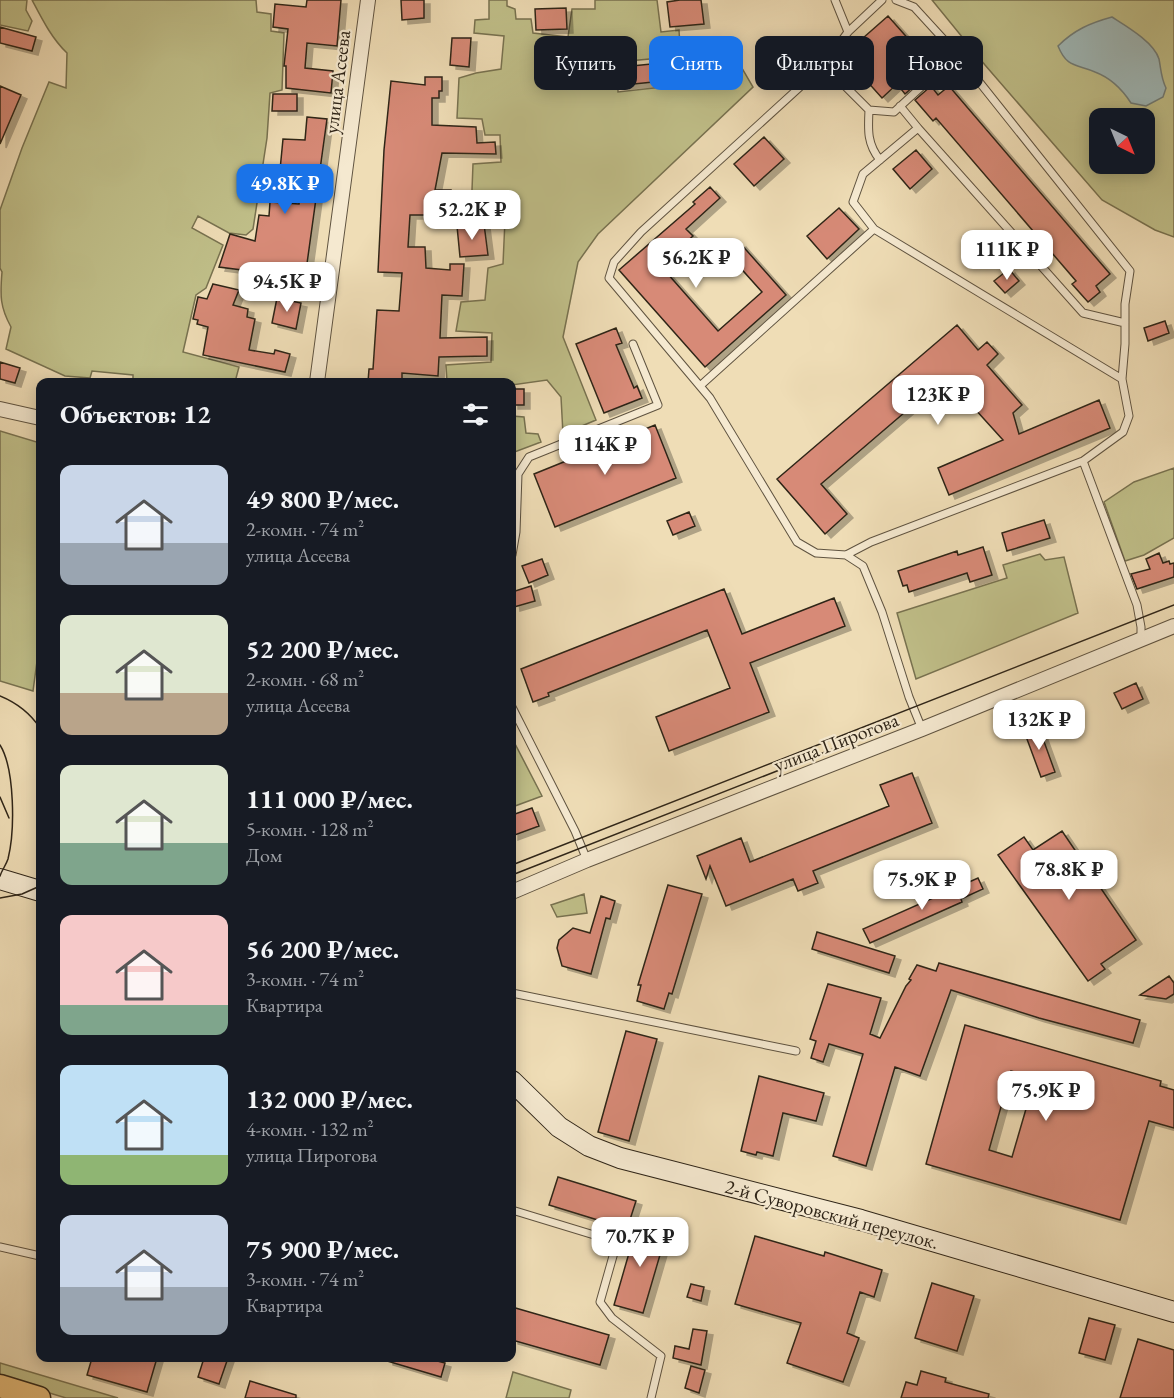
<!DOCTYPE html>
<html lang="ru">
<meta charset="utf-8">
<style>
body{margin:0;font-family:"EB Garamond",serif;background:#242831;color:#f1f3f6;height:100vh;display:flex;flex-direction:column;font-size:22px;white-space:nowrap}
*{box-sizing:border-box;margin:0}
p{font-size:20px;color:#9ea1a6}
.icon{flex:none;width:33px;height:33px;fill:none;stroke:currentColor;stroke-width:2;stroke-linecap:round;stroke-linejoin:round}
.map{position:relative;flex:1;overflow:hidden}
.panel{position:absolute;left:36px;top:378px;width:480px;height:984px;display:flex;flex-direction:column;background:#171b24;border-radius:12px;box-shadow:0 3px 15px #0003}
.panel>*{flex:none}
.banner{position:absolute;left:534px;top:36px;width:549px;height:54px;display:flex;gap:12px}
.needle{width:39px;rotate:137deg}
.tools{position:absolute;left:1089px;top:108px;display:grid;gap:12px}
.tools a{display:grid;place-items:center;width:66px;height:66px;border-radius:12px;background:#171b24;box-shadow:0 3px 15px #0003;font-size:30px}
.price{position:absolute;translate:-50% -51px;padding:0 14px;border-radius:12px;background:#fff;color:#222;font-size:20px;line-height:39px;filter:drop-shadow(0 2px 3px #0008)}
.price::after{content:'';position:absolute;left:50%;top:36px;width:18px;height:14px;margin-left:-9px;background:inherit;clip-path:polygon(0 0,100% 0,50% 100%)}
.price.on{background:#1a73e8;color:#fff}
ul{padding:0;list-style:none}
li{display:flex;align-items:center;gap:18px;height:150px;padding:0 24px}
li span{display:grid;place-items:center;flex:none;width:168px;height:120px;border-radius:12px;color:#555}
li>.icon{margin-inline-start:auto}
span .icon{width:72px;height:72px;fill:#fffc;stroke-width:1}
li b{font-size:26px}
h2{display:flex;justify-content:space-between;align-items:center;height:72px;padding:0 24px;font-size:26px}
.chip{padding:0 21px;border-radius:12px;background:#171b24;box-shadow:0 3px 15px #0003;font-size:21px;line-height:54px}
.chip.on{background:#1a73e8;color:#fff}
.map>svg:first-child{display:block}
.green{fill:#c0bf89;stroke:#787250;stroke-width:1.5;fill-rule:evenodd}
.water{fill:#9fb9b9;stroke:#727e79;stroke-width:1.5}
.building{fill:#d78a77;stroke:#2f2518;stroke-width:1.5;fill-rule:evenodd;filter:url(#shadow)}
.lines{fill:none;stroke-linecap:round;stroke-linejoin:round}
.lane-casing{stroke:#5f5340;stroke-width:9}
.street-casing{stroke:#5f5340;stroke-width:16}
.secondary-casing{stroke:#2f2518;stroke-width:22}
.primary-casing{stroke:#2f2518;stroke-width:25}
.lane{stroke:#f5e9d0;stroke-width:7}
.street{stroke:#f5e9d0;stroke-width:14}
.secondary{stroke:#f5e9d0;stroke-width:20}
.primary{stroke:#e8be7b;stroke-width:22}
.tram{stroke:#2f2518;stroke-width:1.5}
.labels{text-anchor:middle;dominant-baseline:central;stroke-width:4.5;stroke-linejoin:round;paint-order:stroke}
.street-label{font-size:20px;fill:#2f2518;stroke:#f5e9d0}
</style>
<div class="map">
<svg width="1174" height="1398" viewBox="0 0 1174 1398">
<defs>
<filter id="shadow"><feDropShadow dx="6" dy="4" stdDeviation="0" flood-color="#0004"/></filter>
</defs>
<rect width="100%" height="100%" fill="#efddb6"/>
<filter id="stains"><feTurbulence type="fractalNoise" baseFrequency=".00333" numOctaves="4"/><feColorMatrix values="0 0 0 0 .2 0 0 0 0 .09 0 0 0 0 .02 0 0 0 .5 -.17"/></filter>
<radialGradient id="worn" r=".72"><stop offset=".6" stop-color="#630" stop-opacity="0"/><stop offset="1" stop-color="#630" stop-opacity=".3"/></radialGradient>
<path class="green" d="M0,0h27l-1,10 6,11 -4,10 -28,-6z
M32,0h224l1,12 14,2v17l13,2 -2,57 -12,3 -3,45 -14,91 -7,6 -17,-2 -31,-17 -6,12 31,17 -17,43 -10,7 -13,57 56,15 -4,15 -20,-1 -1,1h-81v-7l-41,-4 -2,7 -25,-2 -59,-27 5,-22c-11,-20 -11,-31 -9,-55l-2,-4v-58l22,-62 27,-66 17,6 1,-35c-15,-14 -25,-34 -35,-53z
M489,0h18v6l8,3 1,10h15l2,14 35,4 4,-28h23v-9h62l4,32 18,-2 1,16 -19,12 -44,4 1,30 54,-6 53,-47 28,48 -155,147 -20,28 -15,75 33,83 -33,14 -2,-37 -14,-17 -35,5v-3h-65l-1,-17 45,-3 1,-29 -36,-2 5,-29 24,-2 3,-32 15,-4 2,-44 -34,-4 2,-52 28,-2 -1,-27h-15l-3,-16 -25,-1 2,-40 17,-5 25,-4 3,-33 -30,-3 1,-13 14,-1z
M932,0h242v237l-19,-7 -53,-30 -117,-135zM1100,118h44v46h-44z
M512,416l12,1 2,16 12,1 3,8 -29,11z
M0,431l40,12v196l-7,52 -33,-10z
M1174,468v70l-30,17 -19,6 -21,-59 30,-20z
M1040,554l5,6 19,-3 14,56 -162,66 -19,-66 110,-35 -4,-13z
M512,738l30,58 -27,10 -3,-7z
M584,894l3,19 -30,4 -6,-12z
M0,1363l118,35h-52l-66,-20z
M513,1372l58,18 -2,8h-63z"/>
<path class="water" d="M1112,17c14,9 42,25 47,42 2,10 2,19 7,29l-3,9 -17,9 -15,-3c-9,-14 -20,-25 -36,-31 -19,-8 -28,-4 -37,-26 16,-16 32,-23 54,-29z"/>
<path class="building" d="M307,0h34l-4,46 -30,-3 -2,25 28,3 -2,22 -45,-5v-22h-2l4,-37 -15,-2 2,-23 31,3z
M401,0h23v18l-22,2z
M680,0h21l3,24 -34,3 -3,-25z
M566,8l1,21 -31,1 -1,-21z
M888,16l39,44 -11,10 7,8 -18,16 -8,-10 -15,14 -26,-29 -6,5 -12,-14z
M0,27l36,10 -4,14 -32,-8z
M452,38h19l-2,29 -19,-2z
M661,63l2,18 -39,4 -2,-18z
M425,77h17v14h-3v7h-7v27l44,2 1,16 18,-1 1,12 -54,-1 -7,37h16v25h-41l-2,32h17l1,21 24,2v-6h14l-2,32 -20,-1 -2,43 47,-1v19l-48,1 -1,19 -36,-3v9h-34l1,-13h4l4,-59 22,1 3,-38 -24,-1 6,-122 7,-69 34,4z
M0,86l21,9 -21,49z
M931,86l7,9 11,-9 161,188 -14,12 4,6 -12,10 -16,-18 4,-3 -140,-163 -3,3 -18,-21z
M273,94h24v17h-25z
M307,117l20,2 -22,159 -86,-11 11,-33 25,7 4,-26 10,1 1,-14 29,2 4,-32 -23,-2 3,-31 22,1z
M764,137l20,22 -30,27 -20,-22z
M916,150l16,19 -22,20 -17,-20z
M710,187l10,11 -34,31 7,7 -33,29 58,66 44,-39 -34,-38 12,-11 46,52 -81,72 -86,-97 76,-66 -2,-2z
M839,208l20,21 -32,30 -20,-23z
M484,224l4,31 -28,2 -3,-31z
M1009,269l10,12 -14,12 -11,-12z
M213,284l26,6 -6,15 15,4 -1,8 8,2 -6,31 25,4 1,-4 15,4 -5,18 -82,-17 5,-28 -11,-3 1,-4 -5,-1 5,-22 9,2z
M277,298l24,5 -5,26 -24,-6z
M1165,321l4,12 -21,8 -4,-13z
M957,325l21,25 9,-8 11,12 -11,11 35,40 -9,8 6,21 80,-34 11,28 -161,67 -11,-27 65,-28 -57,-63 -125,107 26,30 -22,20 -48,-55z
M616,328l6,15 -6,2 18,43 3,-2 5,12 -38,15 -28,-69z
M0,362l20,6 -5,15 -15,-4z
M512,389h12v16h-12z
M655,425l21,53 -121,49 -21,-53z
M689,512l6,14 -22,9 -6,-14z
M1044,520l6,18 -43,13 -5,-18z
M983,547l9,28 -22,7 -3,-9 -58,19 -2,-7 -4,1 -5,-15 59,-20 1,4z
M1159,553l4,10 6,-2 1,3 4,-1v14l-37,12 -6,-15 19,-5 -4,-10z
M542,559l6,16 -19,8 -7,-17z
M531,586l4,15 -21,6 -2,-15z
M724,589l18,45 92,-36 11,28 -95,37 19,49 -100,39 -13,-34 74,-29 -23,-58 -159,63 1,3 -16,6 -12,-33z
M1136,683l7,16 -21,10 -8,-16z
M1038,725l17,47 -14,5 -17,-46z
M912,773l20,50 -119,48 5,12 -20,8 -5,-12 -67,27 -16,-40 -4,13 -9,-23 44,-18 9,24 139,-56 -9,-21z
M532,808l7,18 -27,10v-21z
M1062,831l74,109 -35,24 4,5 -17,12 -90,-126 26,-18 9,13z
M978,878l5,11 -22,10 1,3 -92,41 -7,-14z
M668,885l34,9 -30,100 -3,-1 -5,16 -27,-8 4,-16h-3z
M601,896l14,5 -5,18 -4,-1 -15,56 -29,-8 -5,-18 2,-8 14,-12 17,5z
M817,932l78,24 -6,17 -77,-24z
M939,963l201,57 -7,23 -94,-25 -88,-28 -31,86 -25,-9 -29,99 -33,-10 30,-102 -34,-10 -6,18 -12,-4 5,-17 -6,-2 18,-55 53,14 -11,36 10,4 26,-52 5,-6 -2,-1 8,-14 19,6z
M1169,976l5,7v11l-8,5 -26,-4z
M965,1025l196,56 -1,5 14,4v38l-25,-7 -29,99 -194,-56zM1011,1071l24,7 -23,79 -23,-7z
M626,1031l31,8 -28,102 -31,-9z
M759,1076l65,17 -8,28 -33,-8 -10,43 -16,-4 -1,3 -15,-4z
M558,1177l78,24 -9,28 -78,-24z
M638,1222l29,9 -24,82 -29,-8z
M755,1236l69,20 1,-4 57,18 -8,27 -14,-5 -13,41 12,5 -16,44 -56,-19 14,-40 -66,-19z
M932,1283l42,13 -17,55 -42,-13z
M691,1284l13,3 -3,14 -14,-4z
M512,1307l97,28 -9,30 -88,-25z
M1089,1318l26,7 -10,35 -26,-7z
M693,1329l14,2 -6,34 -28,-7 2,-12 14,3z
M1138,1339l36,11v48h-54z
M92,1358h65l-10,34 -60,-17z
M204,1358h24l-9,26 -21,-7z
M387,1358h39l19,5 -4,14 -54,-16z
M691,1366l14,4 -6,23 -14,-5z
M921,1371l25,7 -1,4 44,12 -1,4h-87l5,-16 11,3z
M250,1381l46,14v3h-51z"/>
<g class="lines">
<g class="lane-casing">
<path id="lane" d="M835,0l13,32
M882,0l-34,32 -24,33 -183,167 -27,30 -5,16 101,120 87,144 19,11 30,2 25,-13 212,-81 40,-29 6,-16 -7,-37 3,-35v-40l5,-33 -173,-217 -43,-47 -18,-7
M824,65l45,45 25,2 63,-58
M900,106l18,22
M869,110c-1,20 -2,34 11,50
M874,229l-21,-27 10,-28 55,-46 165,185 42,10
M700,386l174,-157 248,150
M1083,461l54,144 4,22v12
M512,555l4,-23 2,-58 11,-17 129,-52 -25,-61
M846,555l17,11 19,46 27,85 13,32
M512,707l63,124 12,29
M512,993l284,58
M512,1210l105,32 -17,60 12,16 49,38 -10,42
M0,1247l40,9"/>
</g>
<g class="street-casing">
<path id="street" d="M317,382l51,-382
M0,409l40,9
M512,892l75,-32 335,-131 252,-103"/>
</g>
<g class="secondary-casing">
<path id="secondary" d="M0,879l40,12
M512,1081l47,46 30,19 31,12 241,62 313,92"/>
</g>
<g class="primary-casing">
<path id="primary" d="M0,1386l39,12"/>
</g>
<use href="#lane" class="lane"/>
<use href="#street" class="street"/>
<use href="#secondary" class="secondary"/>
<use href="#primary" class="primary"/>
<path class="tram" d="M0,696c17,7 30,17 40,32
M0,745c15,24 15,86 8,114 -2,6 -6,11 -8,17
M0,797l9,21
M512,865l662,-260
M512,875l382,-150
M0,898l22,-4 18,-8"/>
</g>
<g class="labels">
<g class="street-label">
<text transform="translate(337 82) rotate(-83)">улица Асеева</text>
<text transform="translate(836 742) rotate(-21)">улица Пирогова</text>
<text transform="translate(832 1214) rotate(15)">2-й Суворовский переулок.</text>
</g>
</g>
<rect width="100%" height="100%" filter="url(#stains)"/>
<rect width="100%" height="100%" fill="url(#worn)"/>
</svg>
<div class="tools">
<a><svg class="needle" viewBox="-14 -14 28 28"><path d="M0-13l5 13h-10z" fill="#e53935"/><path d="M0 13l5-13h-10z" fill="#9ea1a6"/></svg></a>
</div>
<b class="price on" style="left:285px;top:215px">49.8K ₽</b>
<b class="price" style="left:472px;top:241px">52.2K ₽</b>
<b class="price" style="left:1007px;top:281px">111K ₽</b>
<b class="price" style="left:696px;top:289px">56.2K ₽</b>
<b class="price" style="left:287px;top:313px">94.5K ₽</b>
<b class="price" style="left:938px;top:426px">123K ₽</b>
<b class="price" style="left:605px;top:476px">114K ₽</b>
<b class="price" style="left:1039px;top:751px">132K ₽</b>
<b class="price" style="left:1069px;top:901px">78.8K ₽</b>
<b class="price" style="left:922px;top:911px">75.9K ₽</b>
<b class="price" style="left:1046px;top:1122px">75.9K ₽</b>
<b class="price" style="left:640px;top:1268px">70.7K ₽</b>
<div class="banner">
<a class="chip">Купить</a>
<a class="chip on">Снять</a>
<a class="chip">Фильтры</a>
<a class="chip">Новое</a>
</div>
<section class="panel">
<h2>Объектов: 12<svg class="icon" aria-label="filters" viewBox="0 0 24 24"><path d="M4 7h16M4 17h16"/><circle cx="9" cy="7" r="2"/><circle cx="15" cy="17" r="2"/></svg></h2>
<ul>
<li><span style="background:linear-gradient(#c9d6e8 65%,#9aa5b1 0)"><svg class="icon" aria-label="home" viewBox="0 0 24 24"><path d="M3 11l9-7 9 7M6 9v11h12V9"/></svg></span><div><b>49 800 ₽/мес.</b><p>2-комн. · 74 m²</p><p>улица Асеева</p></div></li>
<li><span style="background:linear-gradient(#dfe7d0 65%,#b9a48a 0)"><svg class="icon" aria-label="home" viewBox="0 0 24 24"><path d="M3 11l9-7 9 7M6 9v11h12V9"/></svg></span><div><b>52 200 ₽/мес.</b><p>2-комн. · 68 m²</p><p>улица Асеева</p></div></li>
<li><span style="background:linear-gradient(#dfe7d0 65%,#7fa58c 0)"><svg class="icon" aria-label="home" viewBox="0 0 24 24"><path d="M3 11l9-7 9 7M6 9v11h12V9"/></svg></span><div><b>111 000 ₽/мес.</b><p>5-комн. · 128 m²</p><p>Дом</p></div></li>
<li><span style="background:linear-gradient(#f6c9c9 75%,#7fa58c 0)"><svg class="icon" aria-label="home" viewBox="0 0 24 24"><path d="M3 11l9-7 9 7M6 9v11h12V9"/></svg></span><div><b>56 200 ₽/мес.</b><p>3-комн. · 74 m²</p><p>Квартира</p></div></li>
<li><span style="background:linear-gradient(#bfe0f5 75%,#8fb573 0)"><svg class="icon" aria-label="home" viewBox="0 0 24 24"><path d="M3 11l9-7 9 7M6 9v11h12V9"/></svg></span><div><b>132 000 ₽/мес.</b><p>4-комн. · 132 m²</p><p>улица Пирогова</p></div></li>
<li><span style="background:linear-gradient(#c9d6e8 60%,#9aa5b1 0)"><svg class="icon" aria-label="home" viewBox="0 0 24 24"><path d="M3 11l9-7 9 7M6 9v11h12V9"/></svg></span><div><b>75 900 ₽/мес.</b><p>3-комн. · 74 m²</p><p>Квартира</p></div></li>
</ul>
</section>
</div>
